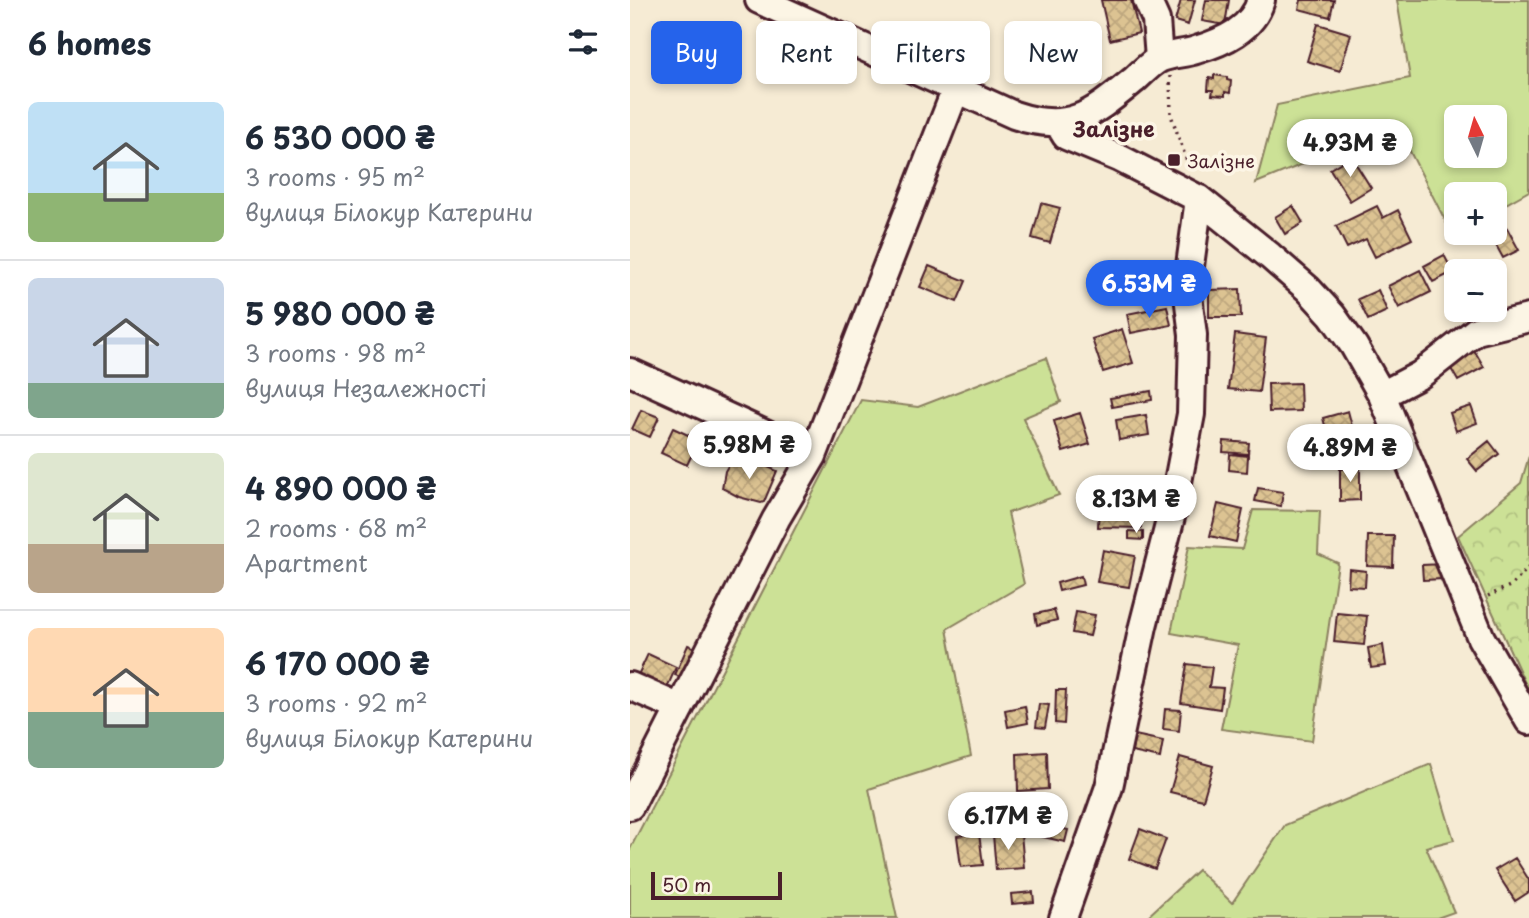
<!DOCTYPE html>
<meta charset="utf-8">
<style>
body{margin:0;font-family:"Playpen Sans",sans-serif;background:#f2f2f3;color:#1f2937;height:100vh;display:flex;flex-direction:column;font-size:26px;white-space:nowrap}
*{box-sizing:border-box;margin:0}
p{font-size:23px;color:#747a83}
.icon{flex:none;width:38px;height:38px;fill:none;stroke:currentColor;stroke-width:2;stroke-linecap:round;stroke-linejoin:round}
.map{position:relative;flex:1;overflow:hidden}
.panel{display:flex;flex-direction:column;background:#fff;width:630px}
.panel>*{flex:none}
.banner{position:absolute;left:21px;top:21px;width:665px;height:63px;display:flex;gap:14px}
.needle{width:46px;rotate:355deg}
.fabs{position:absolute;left:814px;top:105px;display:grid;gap:14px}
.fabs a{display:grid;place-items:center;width:63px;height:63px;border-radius:10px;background:#fff;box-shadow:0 4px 10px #0003;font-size:35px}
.scale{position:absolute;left:21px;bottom:18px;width:131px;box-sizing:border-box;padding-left:7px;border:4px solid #4a1f2b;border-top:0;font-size:19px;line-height:24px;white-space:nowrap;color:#4a1f2b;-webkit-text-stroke:5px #fcf5e5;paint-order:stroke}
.price{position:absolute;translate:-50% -60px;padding:0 16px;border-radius:24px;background:#fff;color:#222;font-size:23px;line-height:46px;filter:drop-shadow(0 2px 4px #0008)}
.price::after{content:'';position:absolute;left:50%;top:42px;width:21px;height:16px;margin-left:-10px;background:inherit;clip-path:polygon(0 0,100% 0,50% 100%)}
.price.selected{background:#2563eb;color:#fff}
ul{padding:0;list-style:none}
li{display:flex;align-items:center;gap:21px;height:175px;padding:0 28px}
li+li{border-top:2px solid #e0e1e3}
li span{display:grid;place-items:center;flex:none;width:196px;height:140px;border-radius:10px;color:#555}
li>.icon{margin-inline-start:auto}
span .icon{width:84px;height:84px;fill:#fffc;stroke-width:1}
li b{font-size:30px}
h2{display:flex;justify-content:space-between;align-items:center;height:84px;padding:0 28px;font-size:30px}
.chip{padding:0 24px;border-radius:10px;background:#fff;box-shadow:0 4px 10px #0003;font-size:24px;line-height:63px}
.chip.selected{background:#2563eb;color:#fff}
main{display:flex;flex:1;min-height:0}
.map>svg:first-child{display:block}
.forest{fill:url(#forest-crowns);stroke:#8b8060;stroke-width:2}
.garden{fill:#cce196;stroke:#8b8060;stroke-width:2;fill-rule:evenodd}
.building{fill:url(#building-cross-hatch);stroke:#4a1f2b;stroke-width:2}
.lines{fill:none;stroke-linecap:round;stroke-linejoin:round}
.minor-casing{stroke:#4a1f2b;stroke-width:32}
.path{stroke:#4a1f2b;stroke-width:3.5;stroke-dasharray:2 5;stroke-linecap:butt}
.minor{stroke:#fcf5e5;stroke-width:26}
.poi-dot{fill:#4a1f2b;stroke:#fcf5e5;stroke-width:2.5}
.labels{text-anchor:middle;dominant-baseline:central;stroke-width:7;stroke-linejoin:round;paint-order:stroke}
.poi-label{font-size:18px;fill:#4a1f2b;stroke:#fcf5e5;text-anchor:start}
.quarter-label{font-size:21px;font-weight:bold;fill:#4a1f2b;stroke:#fcf5e5}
</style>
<main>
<section class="panel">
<h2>6 homes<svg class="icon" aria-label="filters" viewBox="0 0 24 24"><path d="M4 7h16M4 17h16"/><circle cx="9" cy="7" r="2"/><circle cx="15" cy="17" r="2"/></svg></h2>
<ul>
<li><span style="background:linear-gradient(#bfe0f5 65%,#8fb573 0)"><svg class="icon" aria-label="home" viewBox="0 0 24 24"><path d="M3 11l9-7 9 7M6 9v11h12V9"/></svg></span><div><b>6 530 000 ₴</b><p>3 rooms · 95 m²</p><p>вулиця Білокур Катерини</p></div></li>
<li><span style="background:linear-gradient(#c9d6e8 75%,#7fa58c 0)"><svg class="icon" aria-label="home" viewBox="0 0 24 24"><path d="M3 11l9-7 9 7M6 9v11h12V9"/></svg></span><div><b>5 980 000 ₴</b><p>3 rooms · 98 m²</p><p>вулиця Незалежності</p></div></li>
<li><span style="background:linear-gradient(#dfe7d0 65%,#b9a48a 0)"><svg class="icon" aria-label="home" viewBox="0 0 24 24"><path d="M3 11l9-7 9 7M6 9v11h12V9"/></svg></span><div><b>4 890 000 ₴</b><p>2 rooms · 68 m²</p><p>Apartment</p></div></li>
<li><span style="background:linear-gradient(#ffd9b3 60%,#7fa58c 0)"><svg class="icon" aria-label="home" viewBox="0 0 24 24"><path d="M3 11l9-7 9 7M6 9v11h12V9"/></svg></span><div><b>6 170 000 ₴</b><p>3 rooms · 92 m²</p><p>вулиця Білокур Катерини</p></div></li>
</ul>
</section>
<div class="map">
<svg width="899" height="918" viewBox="0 0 899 918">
<defs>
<pattern id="forest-crowns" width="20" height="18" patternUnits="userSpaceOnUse" patternTransform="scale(1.75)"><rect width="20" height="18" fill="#cce196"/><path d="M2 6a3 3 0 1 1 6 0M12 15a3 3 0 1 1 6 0" fill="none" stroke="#b1c181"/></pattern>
<pattern id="building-cross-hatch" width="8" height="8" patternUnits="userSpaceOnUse" patternTransform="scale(1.75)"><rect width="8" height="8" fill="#dcc392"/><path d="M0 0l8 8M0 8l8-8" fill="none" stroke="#bea77e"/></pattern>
</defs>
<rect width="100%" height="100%" fill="#f6ebd4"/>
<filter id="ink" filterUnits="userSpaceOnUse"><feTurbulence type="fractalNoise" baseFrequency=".0143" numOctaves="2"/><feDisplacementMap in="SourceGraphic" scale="14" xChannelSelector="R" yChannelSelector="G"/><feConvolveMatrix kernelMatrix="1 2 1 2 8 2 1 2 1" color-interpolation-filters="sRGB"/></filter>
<g filter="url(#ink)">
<path class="forest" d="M899,456v236l-71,-156 63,-53z"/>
<path class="garden" d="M767,0h132v191l-34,19 -1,-16h-38v38l-4,2 -55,-108 -141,57 21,-78 133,-27zM864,117v39h-38v-39z
M416,358l15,44 -38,16 36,77 -51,18 16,71 -77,45 24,127 -102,33 28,129h-267v-69l231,-449 57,7z
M623,510l67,1 -2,43 20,9 -26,178 -91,-12 17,-84 -67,-12 18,-87 53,3z
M801,764l23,76 -28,7 28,65 -17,6h-291l52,-48 34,33 53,-78z"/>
<path class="building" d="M471,0h30l8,33 -29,7z
M551,0h14l-7,25 -13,-4z
M576,0h23l-4,25 -23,-4z
M671,0h33l-4,17 -31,-8z
M688,24l33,10 -11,37 -33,-10z
M584,75l13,2v3l4,1 -1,12 -5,-1v4l-13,-1 1,-5h-5l1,-12 5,1z
M721,156l20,32 -21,13 -20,-32z
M411,203l19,5 -10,35 -18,-5z
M663,206l10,17 -18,11 -10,-17z
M747,206l6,12 15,-8 14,29 -37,18 -9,-18 -19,9 -11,-22z
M877,228l12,22 -16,8 -12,-22z
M814,255l9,17 -20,10 -9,-16z
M299,266l37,15 -9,21 -37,-15z
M790,270l11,22 -32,16 -11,-22z
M610,289l1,28h-32v-27z
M748,290l9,21 -19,9 -10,-21z
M537,306l4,19 -40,8 -4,-19z
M492,329l11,34 -30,9 -11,-33z
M605,334l31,4 -7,54 -31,-3z
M840,343l14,24 -26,14 -13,-23z
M670,383l1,28 -32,1 -1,-28z
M521,391l1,9 -40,7 -2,-9z
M841,406l6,17 -21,8 -6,-18z
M11,410l18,7 -9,20 -18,-8z
M718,411l5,19 -25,7 -5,-19z
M450,413l10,31 -27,8 -9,-31z
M516,415l3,20 -30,5 -3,-20z
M43,428l26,12 -12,25 -26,-12z
M594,441l25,2 -1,11 -25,-2z
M859,441l10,13 -22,17 -10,-12z
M600,454l18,2 -1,16 -18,-2z
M101,461l22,9 4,-8 20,9 -13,31 -3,1 -22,-6 -17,-9 3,-17z
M730,468v32l-20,1v-32z
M628,488l25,4 -2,14 -26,-5z
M469,502l42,1v25l-43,-1z
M588,504l25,6 -7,32 -26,-6z
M499,531l14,1v8l-14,-1z
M738,536h26l-1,31 -26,-1z
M473,550l32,6 -6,31 -32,-5z
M813,564l1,15 -21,1 -1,-15z
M719,569l17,2 -1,16 -17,-1z
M451,576l2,9 -24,6 -2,-8z
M424,610l3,10 -20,5 -2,-11z
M446,612l19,3 -5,21 -18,-3z
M707,613l30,3 -3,29 -30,-3z
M58,645l10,4 -13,30 -10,-4z
M753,645l3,21 -15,2 -3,-20z
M18,654l28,13 -9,21 -29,-13z
M557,664l25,3 -3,20 14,1 -3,21 -39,-6z
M426,690h10l-2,34 -9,-1z
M409,704l10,1 -4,23 -9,-1z
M395,706l3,17 -20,4 -3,-17z
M535,709l16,1 -2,21 -16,-2z
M505,735l28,6 -3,17 -28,-6z
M417,752l1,37 -30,2 -1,-37z
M550,757l33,9 -10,34 -33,-8z
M408,823l30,7 -3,12 -30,-7z
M510,829l26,10 -11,30 -26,-10z
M349,833l4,32 -22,2 -4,-31z
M391,833l3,35 -28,2 -3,-35z
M885,858l14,22v12l-14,9 -20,-31z
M403,892l1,10 -22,2 -1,-10z"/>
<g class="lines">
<g class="minor-casing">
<path id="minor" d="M129,0l255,115c56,19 78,-1 120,-35 8,-7 17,-17 25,-21 11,-5 26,-5 37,-9 27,-8 57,-21 65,-50
M517,0l9,20 3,39
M428,123l8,13 53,22 80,41 71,57 38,33 24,26 22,31 28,49 99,243 48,83
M0,372l183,84
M752,395l38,-20 56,-44 53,-13
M0,686l50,22
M0,806l146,-287 37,-63 143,-367
M433,918l46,-131 34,-161 29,-113 19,-99 2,-79 -6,-47 12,-89"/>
</g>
<path class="path" d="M540,76l1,39 19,55
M858,596l24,-11 17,-18"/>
<use href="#minor" class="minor"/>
</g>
</g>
<rect class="poi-dot" x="537" y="153" width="14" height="14" rx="3.5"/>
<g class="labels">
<g class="poi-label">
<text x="558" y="160">Залізне</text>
</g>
<g class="quarter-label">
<text x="484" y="128">Залізне</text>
</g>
</g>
</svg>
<div class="fabs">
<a><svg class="needle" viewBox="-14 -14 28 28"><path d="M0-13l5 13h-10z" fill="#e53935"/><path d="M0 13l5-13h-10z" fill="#747a83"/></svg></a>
<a>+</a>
<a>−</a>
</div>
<div class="scale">50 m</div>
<b class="price" style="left:720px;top:179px">4.93M ₴</b>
<b class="price selected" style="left:519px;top:320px">6.53M ₴</b>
<b class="price" style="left:119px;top:481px">5.98M ₴</b>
<b class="price" style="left:720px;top:484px">4.89M ₴</b>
<b class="price" style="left:506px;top:535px">8.13M ₴</b>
<b class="price" style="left:378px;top:852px">6.17M ₴</b>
<div class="banner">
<a class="chip selected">Buy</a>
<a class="chip">Rent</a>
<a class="chip">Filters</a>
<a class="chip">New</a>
</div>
</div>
</main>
